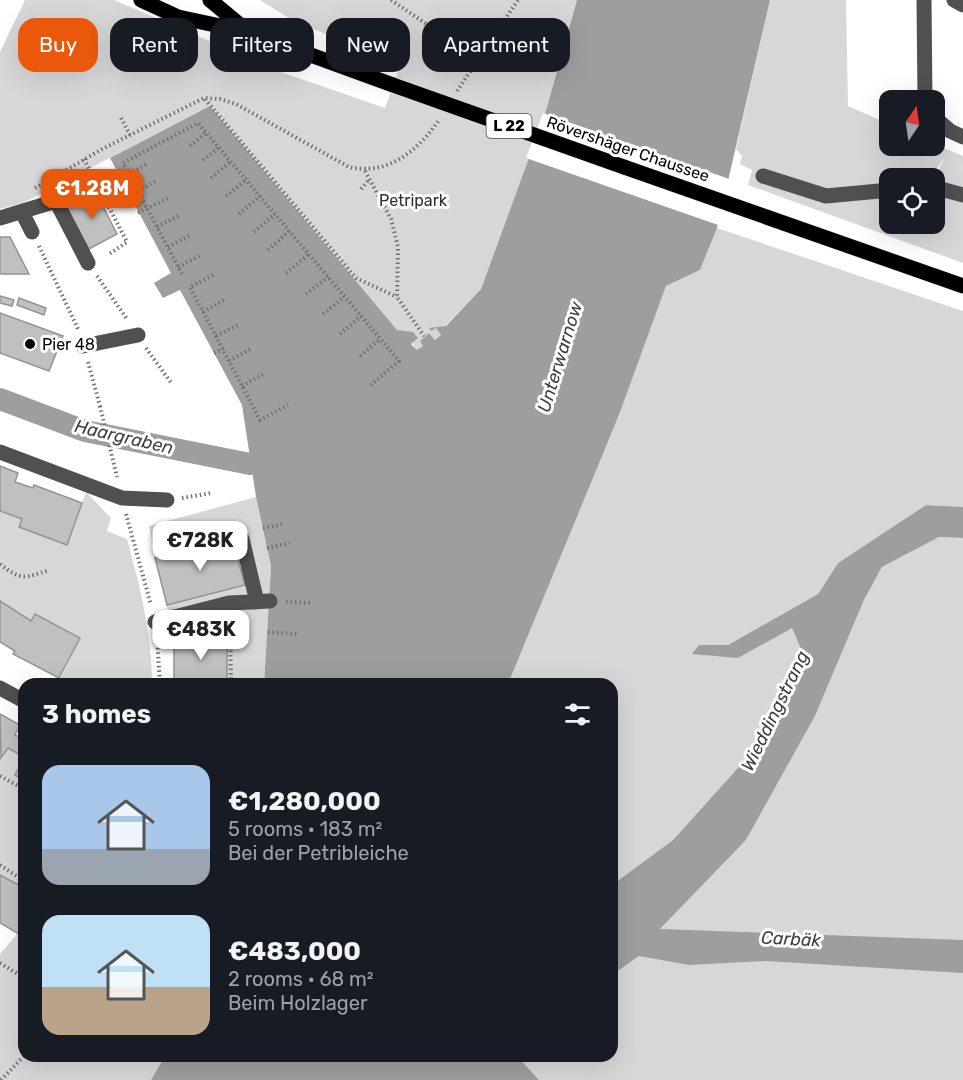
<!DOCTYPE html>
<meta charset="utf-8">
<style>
body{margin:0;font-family:Rubik,sans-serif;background:#242831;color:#f1f3f6;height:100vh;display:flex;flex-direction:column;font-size:22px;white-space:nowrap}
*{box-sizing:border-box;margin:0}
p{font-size:20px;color:#9ea1a6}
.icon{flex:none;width:33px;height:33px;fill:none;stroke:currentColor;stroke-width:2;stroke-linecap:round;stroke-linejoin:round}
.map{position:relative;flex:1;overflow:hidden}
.sheet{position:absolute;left:18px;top:678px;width:600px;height:384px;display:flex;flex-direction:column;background:#171b24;border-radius:18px;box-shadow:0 6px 24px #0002}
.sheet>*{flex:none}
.banner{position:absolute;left:18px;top:18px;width:600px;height:54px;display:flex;gap:12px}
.needle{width:39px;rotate:13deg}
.fabs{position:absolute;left:879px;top:90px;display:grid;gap:12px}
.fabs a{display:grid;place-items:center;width:66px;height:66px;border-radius:12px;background:#171b24;box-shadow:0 6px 24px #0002;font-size:30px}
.price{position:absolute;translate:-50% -51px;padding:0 14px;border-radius:12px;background:#fff;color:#222;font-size:20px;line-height:39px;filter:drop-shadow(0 2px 3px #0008)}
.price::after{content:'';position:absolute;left:50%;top:36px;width:18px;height:14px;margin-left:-9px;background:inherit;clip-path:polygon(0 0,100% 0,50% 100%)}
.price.selected{background:#ea580c;color:#fff}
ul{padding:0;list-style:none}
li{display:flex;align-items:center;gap:18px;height:150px;padding:0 24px}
li span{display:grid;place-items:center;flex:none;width:168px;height:120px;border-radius:18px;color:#555}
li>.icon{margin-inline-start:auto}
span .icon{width:72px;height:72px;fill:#fffc;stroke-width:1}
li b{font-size:26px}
h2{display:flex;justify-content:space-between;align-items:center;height:72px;padding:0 24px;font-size:26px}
.pill{padding:0 21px;border-radius:18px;background:#171b24;box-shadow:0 6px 24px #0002;font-size:21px;line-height:54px}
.pill.selected{background:#ea580c;color:#fff}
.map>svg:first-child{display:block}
.green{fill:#d7d7d7;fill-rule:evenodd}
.water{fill:#9e9e9e}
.pier{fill:#fff}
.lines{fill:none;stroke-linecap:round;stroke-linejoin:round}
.canal{stroke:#9e9e9e;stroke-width:22}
.building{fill:#c0c0c0;stroke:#949494;stroke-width:1.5}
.major-casing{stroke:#dbdbdb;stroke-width:16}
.path{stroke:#727272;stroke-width:4;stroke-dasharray:1.5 3;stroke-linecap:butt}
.minor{stroke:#505050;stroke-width:15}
.major{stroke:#000;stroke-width:15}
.major-bridge-casing{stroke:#dbdbdb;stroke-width:16;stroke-linecap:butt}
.major-bridge{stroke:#000;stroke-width:15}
.poi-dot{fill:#000;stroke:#fff;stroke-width:2}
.labels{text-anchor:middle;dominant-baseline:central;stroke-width:6;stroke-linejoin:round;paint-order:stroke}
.shield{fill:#fff;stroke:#4c4c4c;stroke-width:1.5}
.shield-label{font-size:15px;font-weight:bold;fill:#000}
.street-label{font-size:16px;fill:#000;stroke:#fff}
.park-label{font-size:16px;fill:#2e2e2e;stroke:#fff}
.poi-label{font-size:16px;fill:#000;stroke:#fff;text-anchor:start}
.water-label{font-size:18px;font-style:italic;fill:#3f3f3f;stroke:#fff}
</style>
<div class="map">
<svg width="963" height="1080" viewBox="0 0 963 1080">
<rect width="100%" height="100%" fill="#fff"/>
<path class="green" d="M25,0h89l107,46 -1,5 165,57 16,-45 -106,-41 -35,-22h317l-32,114 -64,175 -36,37 -9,2 5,7 -6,5 -6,-7 -6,13 -6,5 -10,-18 -10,-3 -187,-224 -187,97 -23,6v-157z
M770,0h76l2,106 41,18 1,22 45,-2 28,12v107l-215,-78 4,-15 -12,-6 2,-8 -6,-7zM945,157l-11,21v46h-44v-46h40z
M717,228l246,83v196l-37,-2 -88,58 -20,31 -90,51h-29l39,13 54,-31 11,24 -57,108 -73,81 -61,45v-201h-104l111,-269 47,-129 34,-16z
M86,492l25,26 -4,13 20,8c13,48 25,95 25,145h-94l22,-46 -45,-24 -4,7 -31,-20v-90l22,8 -3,8 48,17z
M256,497l15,69 -7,118h-90v-46l-25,-112z
M939,537l24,1v542h-424l-22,-24h95v-81l27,-19 21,-27 86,-89 69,-124 49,-116 18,-33z
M8,748l16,9v136l-1,-5 -23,-13v-122l2,6z
M24,926v130h141l-14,24h-151v-126z"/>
<path class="water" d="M577,0h193l-53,228 -17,42 -34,16 -47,129 -111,269h-244l7,-118 -15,-69 -14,-92 -62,-115 -17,8 -9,-15 17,-10 -61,-115 100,-52 187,224 16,2 5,6 -7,6 6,6 6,-4 -3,-5 9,-8 6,7 6,-5 -5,-7 -5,3 -2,-3 17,-2 35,-37 64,-175z
M926,505l37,2v31l-24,-1 -57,30 -18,33 -49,116 -69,124 -86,89 303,11v33l-197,-12 -77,4 -50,-9 -27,19v-90l61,-45 73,-81 56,-108 -10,-23 -54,30 -46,-4 7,-9h29l90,-51 20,-31z
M165,1056h352l22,24h-388z"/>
<path class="pier" d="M543,113l189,67 -11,46 -195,-68z"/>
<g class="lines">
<path class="canal" d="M0,399l85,32 165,33"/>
</g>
<path class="building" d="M95,191l22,43 -28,15 -23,-42z
M0,237h10l19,37h-29z
M0,296l14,4 -2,6 -12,-3z
M19,298l27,10 -2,7 -27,-10z
M0,313l63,23 -14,35 -49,-18z
M0,466l18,7 -3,9 18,6 1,-3 48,18 -15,42 -48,-18 3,-8 -22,-8z
M232,538l13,47 -78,20 -12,-47z
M0,601l31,20 4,-7 45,24 -21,40 -46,-24 2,-3 -15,-9z
M174,638h53v46h-53z
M0,714l20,11 -5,10 9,5v17l-16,-9 -7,10z
M24,759v21l-9,-5z
M0,875l24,13v38l-5,8 -19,-11z"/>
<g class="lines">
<g class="major-casing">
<path id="major" d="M141,0l37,17 70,15 145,53
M210,0l36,30
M624,167l339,119"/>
</g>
<path class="path" d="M391,0l87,59
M457,91l61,-91
M205,99l151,179 41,19
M121,118l9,17
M190,146l16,-13
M84,159l43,83 -18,12
M203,160l15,-12
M365,171l26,48 7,28 -1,50 27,39
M129,174l18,-10
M211,178l19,-16
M35,188l69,-40 100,-50 16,1 16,5 113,63c38,9 69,-16 90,-47
M361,189l7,-8
M138,191l18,-10
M226,196l20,-16
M75,198l23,-13
M138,213l32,-16
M239,214l21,-18
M157,227l23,-12
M254,232l21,-18
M39,246l39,83
M168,247l23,-12
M268,250l21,-19
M178,267l23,-12
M286,273l23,-19
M182,274l-59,-111 75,-40 201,238 -28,24
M213,275l-23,12 70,133 28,-15
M97,276l30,43
M306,294l22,-17
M203,312l23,-13
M323,314l21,-17
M340,334l21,-18
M216,336l24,-12
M146,348l26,36
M214,353l9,-4
M360,356l20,-17
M229,361l23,-13
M88,362l12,44
M242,386l23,-13
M100,406l17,71
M182,498l29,-5
M126,514l25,91
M263,528l21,-4
M267,548l23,-5
M0,564c21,17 25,14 49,6
M286,602l27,1
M230,619l1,65
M268,632l29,2
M157,639l3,45
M0,776l24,13
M0,865l24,16
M0,963l24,15
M1,1080l23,-24"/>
<path class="minor" d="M924,0l1,100
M954,0l9,5
M934,117l16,14 13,6
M763,176l63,20 64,-6
M934,187l29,8
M22,212l10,20
M0,218l56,-17 32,62
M83,346l55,-11
M0,452l122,46 45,2
M242,539l15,63
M155,622l74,-19 41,-2
M0,688l24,13"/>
<use href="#major" class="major"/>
<g class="major-bridge-casing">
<path id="major-bridge" d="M393,85l231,82"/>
</g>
<use href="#major-bridge" class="major-bridge"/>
</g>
<circle class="poi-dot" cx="30" cy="344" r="6"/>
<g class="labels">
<rect class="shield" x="486.5" y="114" width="45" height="24" rx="4.5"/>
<g class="shield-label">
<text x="509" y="126">L 22</text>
</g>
<g class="street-label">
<text transform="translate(628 149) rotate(19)">Rövershäger Chaussee</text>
</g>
<g class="park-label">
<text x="413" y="200">Petripark</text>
</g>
<g class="poi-label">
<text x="42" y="344">Pier 48</text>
</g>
<g class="water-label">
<text transform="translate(560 357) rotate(-73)">Unterwarnow</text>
<text transform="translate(124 437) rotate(13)">Haargraben</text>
<text transform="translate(775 711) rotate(-64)">Wieddingstrang</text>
<text transform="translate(791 939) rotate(3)">Carbäk</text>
</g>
</g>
</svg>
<div class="fabs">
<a><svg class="needle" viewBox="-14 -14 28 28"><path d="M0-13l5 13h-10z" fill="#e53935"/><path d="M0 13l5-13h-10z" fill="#9ea1a6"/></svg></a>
<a><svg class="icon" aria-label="locate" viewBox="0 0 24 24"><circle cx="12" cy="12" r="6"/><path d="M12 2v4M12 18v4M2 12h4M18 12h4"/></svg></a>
</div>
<b class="price selected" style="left:92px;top:220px">€1.28M</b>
<b class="price" style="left:200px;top:572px">€728K</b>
<b class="price" style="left:201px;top:661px">€483K</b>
<div class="banner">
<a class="pill selected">Buy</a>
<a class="pill">Rent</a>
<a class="pill">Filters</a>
<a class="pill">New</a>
<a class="pill">Apartment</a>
</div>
<section class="sheet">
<h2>3 homes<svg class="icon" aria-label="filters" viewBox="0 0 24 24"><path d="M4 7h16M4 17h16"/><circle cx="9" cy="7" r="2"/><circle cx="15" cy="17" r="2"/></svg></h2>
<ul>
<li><span style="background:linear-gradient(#a9c7e8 70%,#9aa5b1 0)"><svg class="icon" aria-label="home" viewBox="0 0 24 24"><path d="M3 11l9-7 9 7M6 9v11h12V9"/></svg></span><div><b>€1,280,000</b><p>5 rooms · 183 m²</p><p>Bei der Petribleiche</p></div></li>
<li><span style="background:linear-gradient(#bfe0f5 60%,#b9a48a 0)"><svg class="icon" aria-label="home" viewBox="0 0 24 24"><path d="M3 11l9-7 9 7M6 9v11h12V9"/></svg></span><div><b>€483,000</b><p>2 rooms · 68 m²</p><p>Beim Holzlager</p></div></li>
</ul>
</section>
</div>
